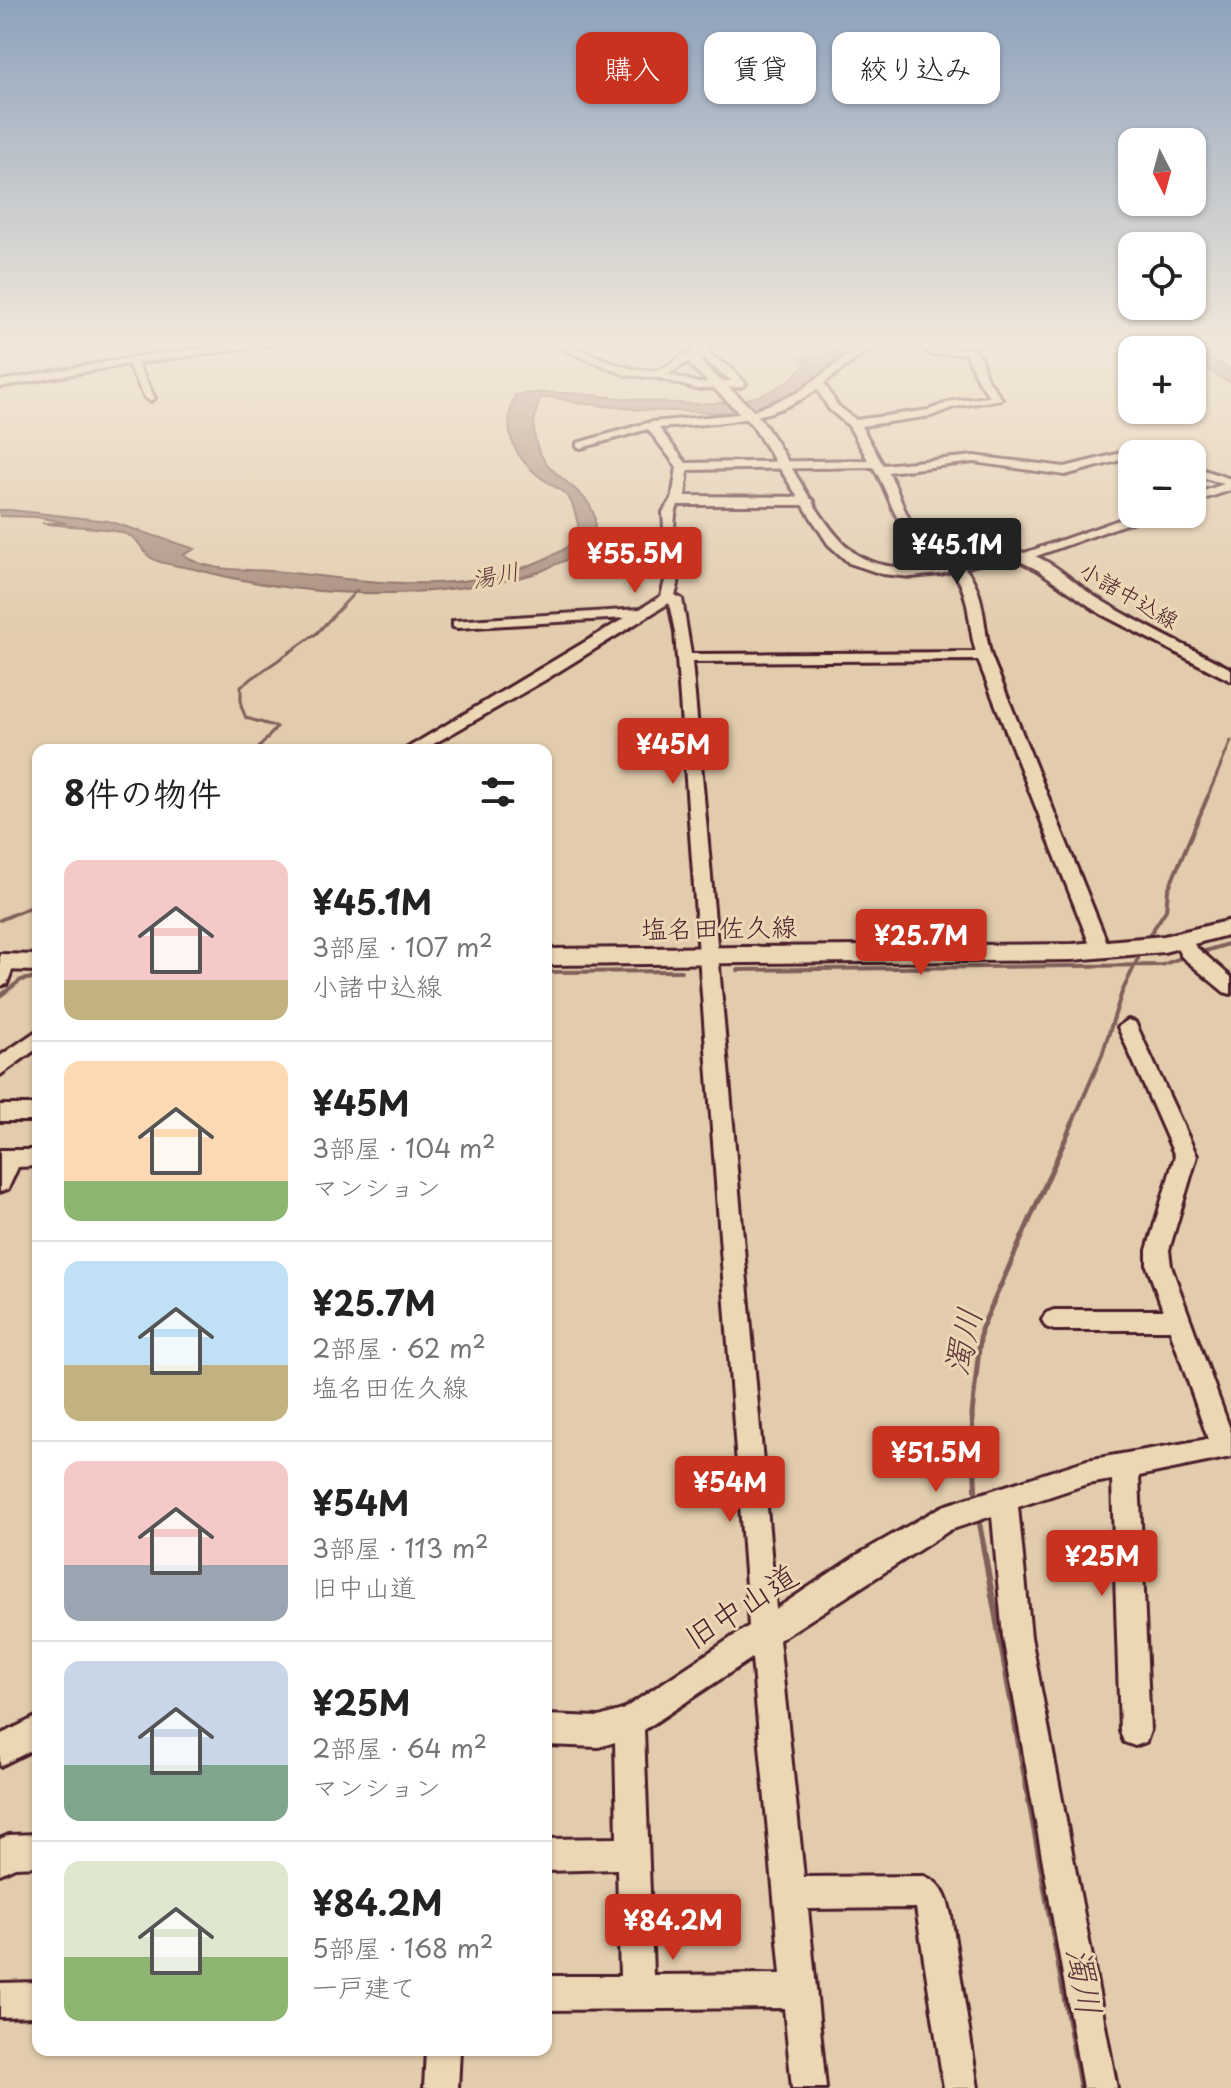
<!DOCTYPE html>
<html lang="ja">
<meta charset="utf-8">
<style>
body{margin:0;font-family:"Playpen Sans","Klee One",sans-serif;background:#f2f2f2;color:#222;height:100vh;display:flex;flex-direction:column;font-size:30px;white-space:nowrap}
*{box-sizing:border-box;margin:0}
p{font-size:26px;color:#767676}
.icon{flex:none;width:44px;height:44px;fill:none;stroke:currentColor;stroke-width:2;stroke-linecap:round;stroke-linejoin:round}
.map{position:relative;flex:1;overflow:hidden}
.drawer{position:absolute;left:32px;top:744px;width:520px;height:1312px;display:flex;flex-direction:column;background:#fff;border-radius:16px;box-shadow:0 2px 6px #0004}
.drawer>*{flex:none}
.hud{position:absolute;left:576px;top:32px;width:534px;height:72px;display:flex;gap:16px}
.needle{width:52px;rotate:174deg}
.controls{position:absolute;left:1118px;top:128px;display:grid;gap:16px}
.controls a{display:grid;place-items:center;width:88px;height:88px;border-radius:16px;background:#fff;box-shadow:0 2px 6px #0004;font-size:40px}
.price{position:absolute;translate:-50% -68px;padding:0 18px;border-radius:8px;background:#c8321e;color:#fff;font-size:26px;line-height:52px;filter:drop-shadow(0 2px 4px #0008)}
.price::after{content:'';position:absolute;left:50%;top:48px;width:24px;height:18px;margin-left:-12px;background:inherit;clip-path:polygon(0 0,100% 0,50% 100%)}
.price.current{background:#222;color:#fff}
ul{padding:0;list-style:none}
li{display:flex;align-items:center;gap:24px;height:200px;padding:0 32px}
li+li{border-top:2px solid #e0e0e0}
li span{display:grid;place-items:center;flex:none;width:224px;height:160px;border-radius:16px;color:#555}
li>.icon{margin-inline-start:auto}
span .icon{width:96px;height:96px;fill:#fffc;stroke-width:1}
li b{font-size:34px}
h2{display:flex;justify-content:space-between;align-items:center;height:96px;padding:0 32px;font-size:34px}
.tag{padding:0 28px;border-radius:16px;background:#fff;box-shadow:0 2px 6px #0004;font-size:28px;line-height:72px}
.tag.current{background:#c8321e;color:#fff}
.map>svg:first-child{display:block}
.water{fill:#a58879;stroke:#815e5a;stroke-width:2}
.lines{fill:none;stroke-linecap:round;stroke-linejoin:round}
.stream-far3{stroke:#815e5a;stroke-width:3}
.stream-far2{stroke:#815e5a;stroke-width:4}
.stream-far1{stroke:#815e5a;stroke-width:5}
.stream{stroke:#815e5a;stroke-width:6}
.minor-casing{stroke:#4a1f2b;stroke-width:6}
.major-casing{stroke:#4a1f2b;stroke-width:6}
.minor{fill:#ecd7b5;fill-rule:evenodd}
.major{fill:#ecd7b5;fill-rule:evenodd}
.labels{text-anchor:middle;dominant-baseline:central;stroke-width:6;stroke-linejoin:round;paint-order:stroke}
.far-street-label{font-size:22px;fill:#4a1f2b;stroke:#ecd7b5}
.far-water-label{font-size:24px;font-style:italic;fill:#61393e;stroke:#ecd7b5}
.street-label{font-size:26px;fill:#4a1f2b;stroke:#ecd7b5}
.near-street-label{font-size:32px;fill:#4a1f2b;stroke:#ecd7b5}
.near-water-label{font-size:34px;font-style:italic;fill:#61393e;stroke:#ecd7b5}
</style>
<div class="map">
<svg width="1231" height="2088" viewBox="0 0 1231 2088">
<rect width="100%" height="100%" fill="#e2ccad"/>
<filter id="ink" filterUnits="userSpaceOnUse"><feTurbulence type="fractalNoise" baseFrequency=".0125" numOctaves="2"/><feDisplacementMap in="SourceGraphic" scale="16" xChannelSelector="R" yChannelSelector="G"/><feConvolveMatrix kernelMatrix="1 2 1 2 8 2 1 2 1" color-interpolation-filters="sRGB"/></filter>
<g filter="url(#ink)">
<path class="water" d="M847,342h16l-29,25 -38,25 -55,21 -99,-3 -65,-7 -24,-6 -13,1c-31,88 71,79 53,139 -5,16 -31,24 -45,31 -20,10 -42,12 -64,16 -95,17 -196,10 -290,-15 -12,-3 -31,-4 -41,-10 -9,-5 -13,-17 -21,-22 -21,-12 -65,-9 -90,-14h25l-30,-6 -37,-1v-6h11l97,11 87,28 -12,6c28,19 67,13 101,17 85,10 184,25 265,-15 13,-6 26,-13 30,-27 -2,-10 -4,-22 -9,-30 -7,-11 -20,-15 -30,-23 -29,-23 -38,-48 -25,-82 81,-15 238,47 292,-34l-6,-2 5,-4 19,1z
M1159,342h23l49,28v13l-39,-22v-11h-19z"/>
<g class="lines">
<path class="stream-far3" d="M257,750l20,-23 -31,-9 -5,-12v-20l76,-53 40,-43
M1207,798l24,-57"/>
<path class="stream-far2" d="M0,920l38,-16
M1145,942l21,-32 2,-20 40,-94
M1199,953l32,-10
M738,970l424,-5 24,-9
M546,972l135,-1
M0,996l21,-16 17,-3
M1071,1126l31,-71 20,-63 20,-42"/>
<path class="stream-far1" d="M976,1499l-4,-85 9,-84 91,-206
M978,1516l6,31"/>
<path class="stream" d="M983,1545l98,543"/>
<g class="minor-casing">
<path id="minor" d="M256,342h35l-154,21 18,35 -5,3 -5,-3 -17,-34 -128,23v-6l140,-25z
M545,342c34,0 63,25 97,28 6,1 13,2 18,0 14,-6 24,-22 39,-14v-6l-5,-3 10,-2 5,3v7l21,12 16,17 -5,3 -44,2 -38,-11 -33,-3zM699,356l33,25 -34,2 -30,-9z
M867,342h12l-55,41 13,22 19,15 73,-10 23,-9 38,-4 -14,-20 -10,-24 -34,2 -17,-13h11l8,7 39,-1 8,10 5,19 16,22 -48,8 -23,9 -70,10 22,39 91,-9 91,11 68,-17 15,4h-16v3l-67,18 -91,-13 -86,10c12,19 14,43 31,60 15,15 36,24 49,40 18,24 15,58 23,84l119,294 -2,4 -7,2 -9,-6 -114,-290 -286,2 84,947 81,-54 86,-49 144,-46 121,-21 -38,-109h-116l-8,-3 -4,-7 4,-7 8,-3h109l-16,-44v-16l28,-94 -57,-129 10,-7 7,2 62,134 -28,94 2,16 60,166v25l-92,19 11,255 -4,11 -11,4 -11,-4 -4,-11 -8,-251 -25,4 -69,23 13,130 86,451h-34l-80,-451 -11,-121 -42,14 -171,110 25,237 120,-1c18,7 23,21 27,39l27,173h-34l-28,-180 -108,1 18,179h-34l-8,-80 -238,2v-34h74l-3,-107 -71,2v-32l71,-1 -2,-96 -16,5 -53,-2v-30l53,2 23,-7 127,-84 -74,-994 -6,-29 -124,77 -122,70h-19l221,-132 -167,10 -5,-1v-6l187,-12 21,-13 6,-23 -4,-61 9,-13 5,-32 -29,-38 -67,19 -4,-1v-4l74,-21 98,-9 48,-20zM817,389l12,20 20,17 19,34 -182,3 -27,-35c55,-5 111,-5 158,-39zM873,467c14,21 18,45 34,66 13,18 41,27 51,46 13,24 10,48 18,73l-285,2 -9,-55 -7,-4c12,-30 -9,-61 3,-90h130l6,-4 -6,-4 -123,-1 3,-26zM752,1658l29,316 -128,1 -9,-245z
M1192,466l39,13v11l-39,13v-8l32,-11 -32,-10z
M1136,514h18l-126,45 -12,-3z
M1181,934l7,2 8,11 35,30v17l-7,-2 -42,-35 -10,-17z
M6,956l9,6 -8,22 -7,2v-29z
M38,1030v18l-38,27v-19z
M0,1105h38v16h-38z
M0,1150h38v16l-20,1 -10,22 -8,3z
M38,1716v31l-38,19v-31z
M38,1834v32l-23,1 -15,7v-35l9,-4z
M38,1982v34l-38,1v-34z
M426,2050h34l-2,38h-34z"/>
</g>
<g class="major-casing">
<path id="major" d="M697,342h12l-9,14 3,9c20,18 45,37 61,59 25,34 61,112 95,132 56,32 110,-17 166,-3 29,7 48,30 72,45 43,26 89,48 134,71v12l-130,-67 -63,-44 -18,-9 -26,-1 -54,14 -29,3 -29,-3 -33,-11 -21,-19 -76,-119 -61,-59 -3,-10z
M1231,920v14l-67,18 -91,8 -527,5v-16l527,-5 91,-8z
M0,954l38,1v16l-38,-1z"/>
</g>
<use href="#minor" class="minor"/>
<use href="#major" class="major"/>
</g>
</g>
<linearGradient id="sky" x2="0" y2="1"><stop stop-color="#8da2bc"/><stop offset="0.54" stop-color="#f2e8da"/><stop offset="1" stop-color="#f2e8da" stop-opacity="0"/></linearGradient>
<rect width="1231" height="635" fill="url(#sky)"/>
<g class="labels">
<g class="far-street-label">
<text transform="translate(1130 594) rotate(30)">小諸中込線</text>
</g>
<g class="far-water-label">
<text transform="translate(495 574) rotate(-11)">湯川</text>
</g>
<g class="street-label">
<text transform="translate(719 927) rotate(-1)">塩名田佐久線</text>
</g>
<g class="near-street-label">
<text transform="translate(740 1605) rotate(-33)">旧中山道</text>
</g>
<g class="near-water-label">
<text transform="translate(961 1341) rotate(-77)">濁川</text>
<text transform="translate(1086 1981) rotate(80)">濁川</text>
</g>
</g>
</svg>
<div class="controls">
<a><svg class="needle" viewBox="-14 -14 28 28"><path d="M0-13l5 13h-10z" fill="#e53935"/><path d="M0 13l5-13h-10z" fill="#767676"/></svg></a>
<a><svg class="icon" aria-label="locate" viewBox="0 0 24 24"><circle cx="12" cy="12" r="6"/><path d="M12 2v4M12 18v4M2 12h4M18 12h4"/></svg></a>
<a>+</a>
<a>−</a>
</div>
<b class="price current" style="left:957px;top:586px">¥45.1M</b>
<b class="price" style="left:635px;top:595px">¥55.5M</b>
<b class="price" style="left:673px;top:786px">¥45M</b>
<b class="price" style="left:921px;top:977px">¥25.7M</b>
<b class="price" style="left:936px;top:1494px">¥51.5M</b>
<b class="price" style="left:730px;top:1524px">¥54M</b>
<b class="price" style="left:1102px;top:1598px">¥25M</b>
<b class="price" style="left:673px;top:1962px">¥84.2M</b>
<div class="hud">
<a class="tag current">購入</a>
<a class="tag">賃貸</a>
<a class="tag">絞り込み</a>
</div>
<section class="drawer">
<h2>8件の物件<svg class="icon" aria-label="filters" viewBox="0 0 24 24"><path d="M4 7h16M4 17h16"/><circle cx="9" cy="7" r="2"/><circle cx="15" cy="17" r="2"/></svg></h2>
<ul>
<li><span style="background:linear-gradient(#f6c9c9 75%,#c2b280 0)"><svg class="icon" aria-label="home" viewBox="0 0 24 24"><path d="M3 11l9-7 9 7M6 9v11h12V9"/></svg></span><div><b>¥45.1M</b><p>3部屋 · 107 m²</p><p>小諸中込線</p></div></li>
<li><span style="background:linear-gradient(#ffd9b3 75%,#8fb573 0)"><svg class="icon" aria-label="home" viewBox="0 0 24 24"><path d="M3 11l9-7 9 7M6 9v11h12V9"/></svg></span><div><b>¥45M</b><p>3部屋 · 104 m²</p><p>マンション</p></div></li>
<li><span style="background:linear-gradient(#bfe0f5 65%,#c2b280 0)"><svg class="icon" aria-label="home" viewBox="0 0 24 24"><path d="M3 11l9-7 9 7M6 9v11h12V9"/></svg></span><div><b>¥25.7M</b><p>2部屋 · 62 m²</p><p>塩名田佐久線</p></div></li>
<li><span style="background:linear-gradient(#f6c9c9 65%,#9aa5b1 0)"><svg class="icon" aria-label="home" viewBox="0 0 24 24"><path d="M3 11l9-7 9 7M6 9v11h12V9"/></svg></span><div><b>¥54M</b><p>3部屋 · 113 m²</p><p>旧中山道</p></div></li>
<li><span style="background:linear-gradient(#c9d6e8 65%,#7fa58c 0)"><svg class="icon" aria-label="home" viewBox="0 0 24 24"><path d="M3 11l9-7 9 7M6 9v11h12V9"/></svg></span><div><b>¥25M</b><p>2部屋 · 64 m²</p><p>マンション</p></div></li>
<li><span style="background:linear-gradient(#dfe7d0 60%,#8fb573 0)"><svg class="icon" aria-label="home" viewBox="0 0 24 24"><path d="M3 11l9-7 9 7M6 9v11h12V9"/></svg></span><div><b>¥84.2M</b><p>5部屋 · 168 m²</p><p>一戸建て</p></div></li>
</ul>
</section>
</div>
